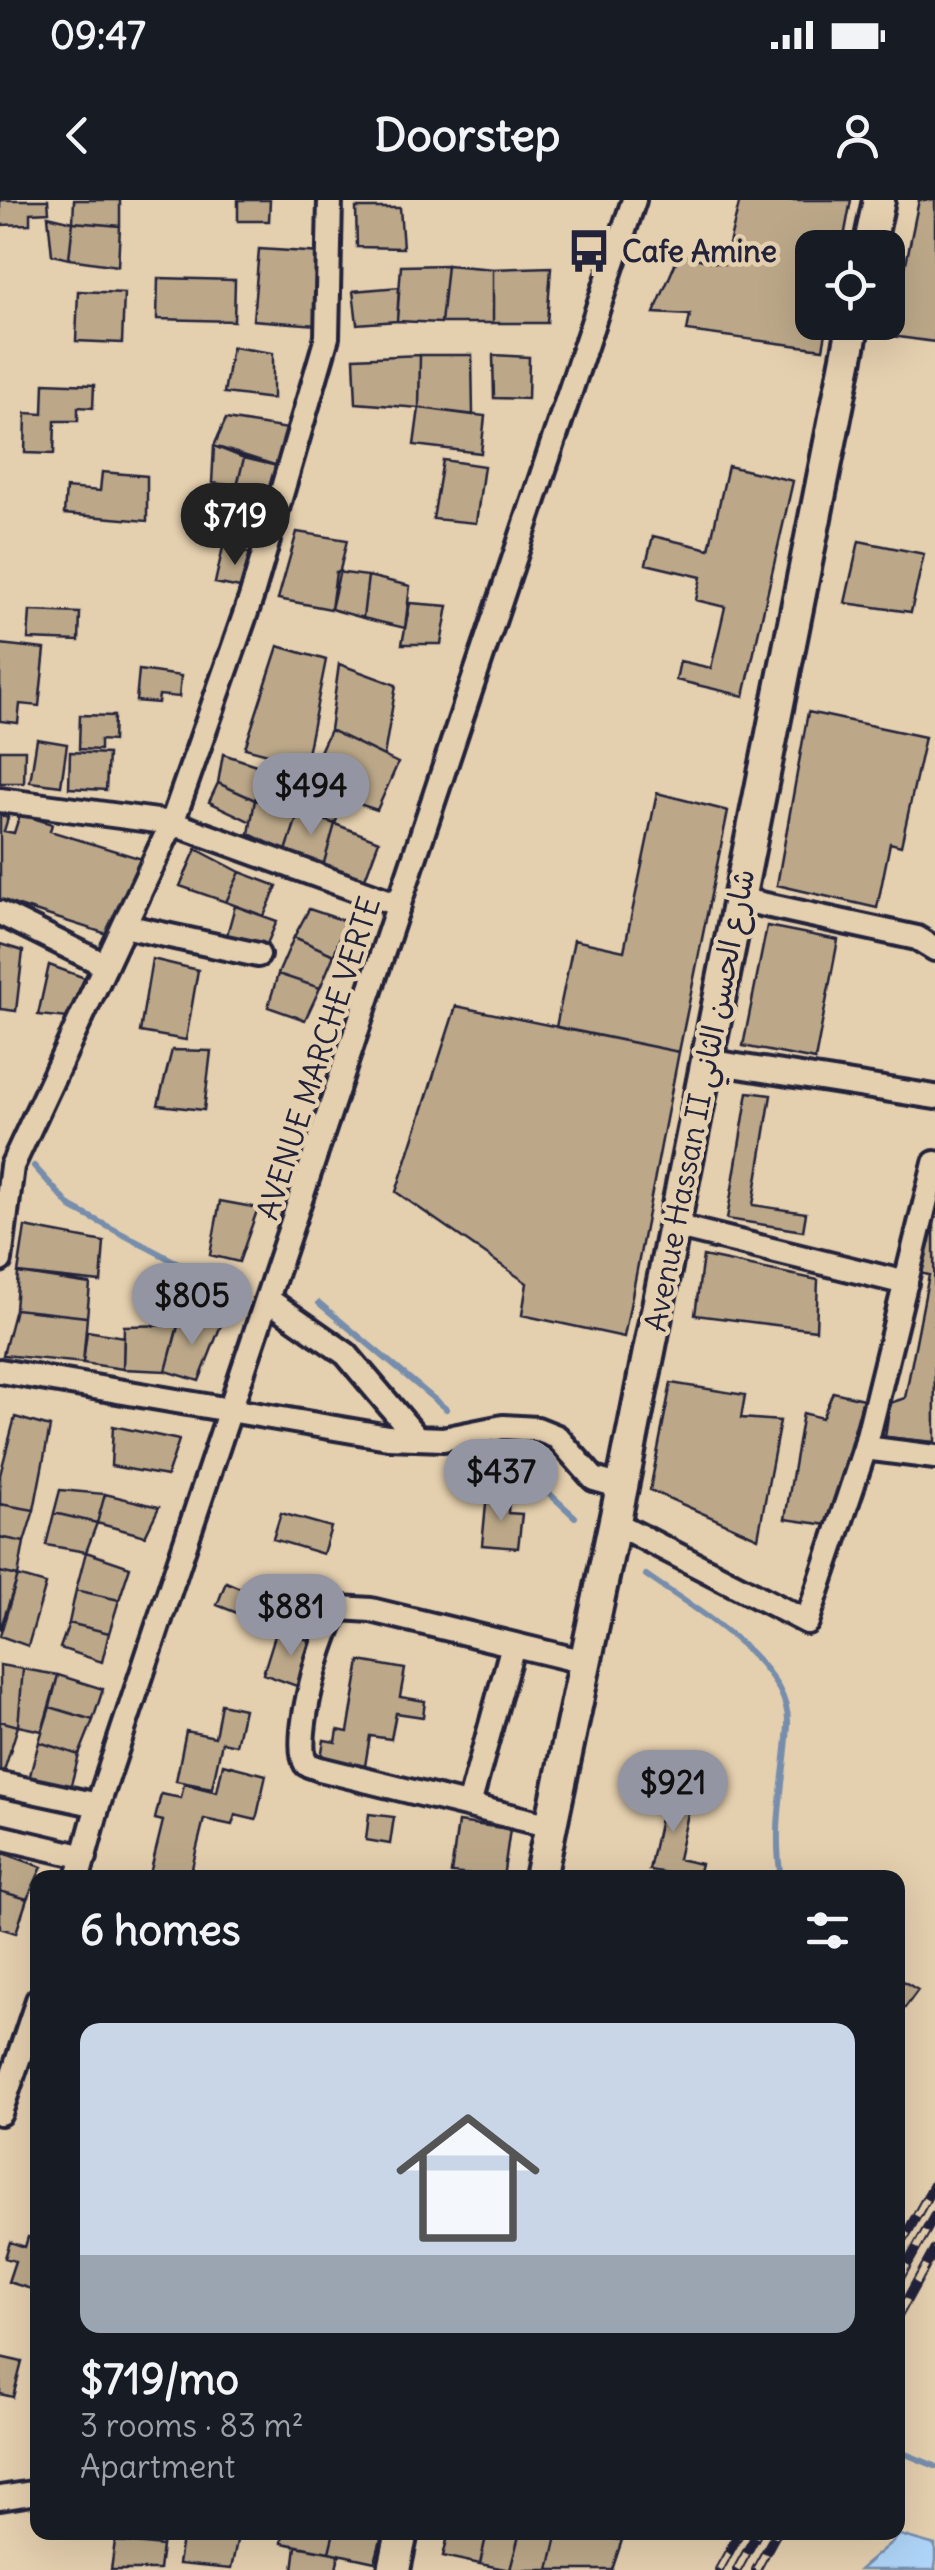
<!DOCTYPE html>
<meta charset="utf-8">
<style>
body{margin:0;font-family:Delius,"Playpen Sans Arabic",sans-serif;background:#20242c;color:#f1f3f6;height:100vh;display:flex;flex-direction:column;font-size:38px;white-space:nowrap}
*{box-sizing:border-box;margin:0}
p{font-size:32px;color:#9ea1a6}
.icon{flex:none;width:55px;height:55px;fill:none;stroke:currentColor;stroke-width:2;stroke-linecap:round;stroke-linejoin:round}
.map{position:relative;flex:1;overflow:hidden}
.sheet{position:absolute;left:30px;top:1670px;width:875px;height:670px;display:flex;flex-direction:column;background:#171b24;border-radius:20px;box-shadow:0 10px 40px #0002}
.sheet>*{flex:none}
.controls{position:absolute;left:795px;top:30px;display:grid;gap:20px}
.controls a{display:grid;place-items:center;width:110px;height:110px;border-radius:20px;background:#171b24;box-shadow:0 10px 40px #0002;font-size:50px}
.price{position:absolute;translate:-50% -85px;padding:0 22px;border-radius:35px;background:#9495a2;color:#111;font-size:32px;line-height:65px;filter:drop-shadow(0 2px 5px #0008)}
.price::after{content:'';position:absolute;left:50%;top:60px;width:30px;height:22px;margin-left:-15px;background:inherit;clip-path:polygon(0 0,100% 0,50% 100%)}
.price.on{background:#222;color:#fff}
ul{padding:0;list-style:none}
li{display:grid;align-content:center;gap:20px;height:530px;padding:0 50px}
li+li{border-top:2px solid #363941}
li span{display:grid;place-items:center;height:310px;border-radius:20px;color:#555}
li>.icon{margin-inline-start:auto}
span .icon{width:180px;height:180px;fill:#fffc;stroke-width:1}
li b{font-size:42px}
h2{display:flex;justify-content:space-between;align-items:center;height:120px;padding:0 50px;font-size:42px}
.status{display:flex;justify-content:space-between;align-items:center;height:70px;padding:0 50px;background:#171b24;direction:ltr}
.status svg{height:28px;fill:currentColor}
header{display:flex;justify-content:space-between;align-items:center;height:130px;padding:0 50px;background:#171b24;font-size:45px;font-weight:700}
.map>svg:first-child{display:block}
.water{fill:#aed4f7;stroke:#768dac;stroke-width:2.5}
.lines{fill:none;stroke-linecap:round;stroke-linejoin:round}
.stream{stroke:#768dac;stroke-width:6}
.building{fill:#bca889;stroke:#22223b;stroke-width:2.5}
.minor-casing{stroke:#22223b;stroke-width:30}
.tertiary-casing{stroke:#22223b;stroke-width:38}
.minor{stroke:#e4cfae;stroke-width:22}
.tertiary{stroke:#e4cfae;stroke-width:30}
.rail-casing{stroke:#22223b;stroke-width:10}
.rail{stroke:#e4cfae;stroke-width:6;stroke-dasharray:19;stroke-linecap:butt}
.labels{text-anchor:middle;dominant-baseline:central;stroke-width:9;stroke-linejoin:round;paint-order:stroke}
.poi-label{font-size:30px;font-weight:bold;fill:#22223b;stroke:#e4cfae;text-anchor:start}
.street-label{font-size:30px;fill:#22223b;stroke:#e4cfae}
</style>
<div class="status"><b>09:47</b><svg viewBox="0 0 49 12"><path d="M0 12V9h3v3zM5 12V6h3v6zM10 12V3h3v9zM15 12V0h3v12zM26 1h20v11H26zM47 4h2v5h-2z"/></svg></div>
<header><svg class="icon" aria-label="back" viewBox="0 0 24 24"><path d="M15 5l-7 7 7 7"/></svg>Doorstep<svg class="icon" aria-label="person" viewBox="0 0 24 24"><circle cx="12" cy="8" r="4"/><path d="M4 21q1-7 8-7t8 7"/></svg></header>
<div class="map">
<svg width="935" height="2370" viewBox="0 0 935 2370">
<rect width="100%" height="100%" fill="#e4cfae"/>
<filter id="ink" filterUnits="userSpaceOnUse"><feTurbulence type="fractalNoise" baseFrequency=".01" numOctaves="2"/><feDisplacementMap in="SourceGraphic" scale="20" xChannelSelector="R" yChannelSelector="G"/><feConvolveMatrix kernelMatrix="1 2 1 2 8 2 1 2 1" color-interpolation-filters="sRGB"/></filter>
<g filter="url(#ink)">
<path class="water" d="M900,2335l35,10v25h-76z"/>
<g class="lines">
<path class="stream" d="M34,966l37,41 110,58 45,13
M319,1103l127,106
M506,1254l69,63
M646,1375c46,33 145,87 142,150 -3,53 -16,99 -7,153
M898,2251l37,15"/>
</g>
<path class="building" d="M0,0h48l1,12 -19,1v11l-30,1z
M74,0h46v26l-47,-4z
M238,0h32l-1,21h-31z
M740,0h111l-9,48h-30v74h16l-5,27 -136,-18 3,-16 -36,-2 25,-58 45,9z
M919,0h16v142l-44,-6z
M356,8h44l3,40 -46,-1z
M48,16l25,6 -4,37 -17,-4z
M73,22l47,4 -2,40 -49,-7z
M259,49l63,4 -5,72 -64,-5z
M447,65l46,4v54h-52z
M447,65l-6,58 -44,-2 4,-55z
M551,67l-4,56h-54v-54z
M158,78l77,2 -1,41 -77,-2z
M399,87l-2,34 -40,3 -4,-33z
M78,91l46,2 -2,50 -46,-2z
M232,147l41,6v46l-49,-6z
M420,155h52l1,60 -54,-7z
M420,155l-1,53 -63,-5 -2,-45z
M493,155l36,2 -1,42 -34,-1z
M44,183l50,2 -1,23 -15,-1v14h-23l-1,33 -29,-1 1,-40 17,1z
M419,208l66,8 -4,37 -67,-8z
M226,219l62,10 -7,38 -67,-21z
M214,246l30,12 -7,28 -25,-3z
M244,258l37,9 -10,34 -34,-15z
M443,260l41,6 -8,57 -43,-4z
M728,266l65,15 -49,215 -68,-16 4,-19 31,7 14,-61 -29,-7 5,-23 -55,-13 7,-28 56,13z
M102,272l45,4v45l-83,-7 2,-26 34,3z
M297,332l50,8 -16,69 -53,-10z
M859,341l65,13 -13,58 -66,-9z
M223,347l34,8 -12,34 -30,-6z
M336,372l32,4 -5,42 -32,-9z
M368,376l42,10 -5,42 -42,-10z
M410,403l38,3 -7,38h-39z
M30,411l50,2 -1,28 -51,-2z
M0,444l45,5 -6,57 -19,-2 -2,19 -18,-2z
M278,446l48,14 -21,104 -60,-16z
M339,464l57,21 -12,71 -54,-26z
M139,470l42,6 -2,21 -20,-2 -1,8 -22,-2z
M808,512l117,25 -24,109 -11,-3 -13,65 -100,-23z
M80,515l34,1 -1,25 -13,-1v10l-21,-1z
M330,530l68,33 -21,47 -33,-11 6,-16 -39,-12z
M37,539l30,5 -6,42 -31,-4z
M0,550h25l-1,33h-24z
M70,552l38,2 -2,36 -37,-2z
M223,554l45,15 -13,31 -37,-17z
M311,571l39,12 -15,41 -36,-13z
M218,583l37,17 -4,22 -42,-20z
M657,593l71,18 -49,241 -123,-25 18,-87 50,11z
M255,600l44,11 -13,40 -37,-17z
M299,611l36,13 -12,42 -37,-15z
M20,614l32,10 -2,7 92,28 -35,75 -107,-34v-85l8,3 -4,13 10,2z
M335,624l44,17 -16,43 -40,-18z
M196,649l44,23 -14,30 -46,-16z
M240,672l37,14 -13,30 -38,-14z
M235,706l42,15 -13,30 -39,-9z
M309,709l36,12 -11,34 -40,-18z
M767,726l71,14 -23,120 -72,-14z
M294,737l40,18 -14,33 -42,-14z
M0,744l23,7 -7,60 -16,-2z
M152,759l46,11 -12,70 -46,-8z
M49,765l36,13 -17,40 -30,-3z
M278,774l42,14 -15,32 -37,-13z
M456,806l223,46 -55,285 -102,-22 5,-32 -131,-91z
M172,850l39,1 -7,59 -46,-5z
M748,892l23,3 -18,110 53,8 -3,18 -76,-12z
M220,1001l38,7 -19,54 -29,-7z
M934,1020l1,222 -50,-5 5,-34 15,-5 24,-123 -9,-2z
M25,1027l79,15 -3,40 -83,-9z
M703,1056l115,24 -2,50 -121,-15z
M18,1073l72,11 -3,33 -72,-8z
M186,1084l44,6 -9,35 -41,-6z
M15,1109l72,8 -4,46 -80,-8z
M180,1119l41,6 -22,56 -33,-10z
M178,1125l-12,46 -43,-2 1,-43z
M87,1131l37,6 -1,32 -40,-6z
M671,1183l74,12 -4,23 39,3 -22,117 -108,-48z
M833,1192l30,7 -35,126 -43,-6 18,-106 19,5z
M15,1217l35,10 -16,83 -34,-6v-29z
M113,1226l66,14 -12,36 -56,-10z
M60,1290l45,4 -8,29 -43,-10z
M105,1294l54,13 -14,29 -48,-13z
M487,1294l22,3 -1,16 14,1 -4,34 -36,-3z
M0,1304l34,6 -10,32 -24,-5z
M54,1313l43,10 -11,29 -40,-7z
M281,1313l50,14 -8,27 -50,-15z
M0,1337l24,5 -6,34 -18,-4z
M86,1352l44,15 -11,33 -43,-10z
M0,1372l18,4 -18,54z
M18,1376l28,8 -18,62 -28,-10z
M226,1382l35,15 -9,22 -35,-14z
M76,1390l43,10 -10,33 -40,-10z
M69,1423l40,10 -7,29 -42,-14z
M277,1429l43,15 -15,45 -42,-15z
M360,1461l45,8 -5,28 25,4 -2,16 -27,-4 -5,26 -21,-3 -5,30 -44,-8 3,-18 12,2 2,-12 10,2z
M0,1465l23,4 -5,57 -18,-5z
M23,1469l35,6 -16,56 -24,-5z
M58,1475l45,14 -10,31 -43,-13z
M221,1504l23,5 -8,36 -14,-3 -10,46 -36,-7 10,-50 29,6z
M50,1507l43,13 -14,35 -40,-13z
M0,1521l18,5 -15,48h-3z
M39,1542l40,13 -10,37 -40,-13z
M223,1564l43,11 -10,45 -21,-5 -3,10 -28,-6 -13,53 -10,-3 -2,9h-30l14,-57 -8,-2 6,-25 20,4 3,-14 33,8z
M667,1586l26,5 -15,68 23,5 -4,14 -48,-8z
M369,1614l25,3 -4,27 -24,-4z
M458,1622l52,7 -7,49 -52,-5z
M3,1653l39,14 -15,32 -27,-8z
M0,1691l27,8 -11,34 -16,-5z
M898,1778l20,12 -20,27z
M28,2037l10,2v52l-30,-9 7,-21 -10,-3 5,-16 15,5z
M0,2157l22,5 -9,35 -13,-3z
M117,2332h48l-3,14 -47,-5z
M183,2332h56l-8,37 -53,-5z
M283,2332h51l-5,20 -47,-9z
M334,2332h49l-8,30 -46,-10z
M449,2332h38l-7,32 -37,-8z
M487,2332h33l-10,38 -30,-6z
M520,2332h38l-9,38h-39z
M558,2332l64,8 -10,30h-63z
M115,2341l47,5 -3,24h-48z
M296,2346l43,8 -3,16h-43z"/>
<g class="lines">
<g class="minor-casing">
<path id="minor" d="M0,600l172,23 227,82
M738,699l179,39 18,11
M0,713l105,52
M124,726l134,29
M706,861l229,36
M674,1026l232,57
M0,1060l12,-94 160,-343 79,-225 76,-261 3,-137
M270,1101l76,53 71,84
M0,1171l388,66 55,2 60,-12 34,2 20,8 37,42 28,8
M865,1248l70,9
M615,1323l192,99 58,-174 70,-285
M0,1584l98,21
M469,1605l44,-160
M551,1626l-231,-57 -14,-5c-14,-22 16,-136 34,-156l31,2 214,52
M0,1637l85,20
M78,1678l20,-73 536,-1605
M0,1913l38,-113
M0,2298l38,-6"/>
</g>
<g class="tertiary-casing">
<path id="tertiary" d="M869,48l10,-48
M540,1678l82,-391 232,-1165
M394,2370l8,-38"/>
</g>
<use href="#minor" class="minor"/>
<use href="#tertiary" class="tertiary"/>
<g class="rail-casing">
<path id="rail" d="M898,2049l37,-66
M898,2081l37,-66
M898,2116l37,-67
M719,2370l21,-38
M737,2370l21,-38
M756,2370l21,-38"/>
</g>
<use href="#rail" class="rail"/>
</g>
</g>
<defs>
<g id="bus-bare" transform="scale(3.45)"><path d="M-5-6H5V4H4V6H2V4H-2V6H-4V4H-5ZM-3.5-4V0h7V-4ZM-3.5 1.2v1.5H-2V1.2ZM2 1.2v1.5H3.5V1.2Z" fill="#22223b" stroke="#e4cfae" stroke-width="2.5" paint-order="stroke"/></g>
</defs>
<g fill-rule="evenodd">
<use href="#bus-bare" x="589" y="51"/>
</g>
<g class="labels">
<g class="poi-label">
<text x="622" y="51">Cafe Amine</text>
</g>
<g class="street-label">
<text transform="translate(318 858) rotate(-72)">AVENUE MARCHE VERTE</text>
<text transform="translate(699 900) rotate(-79)">Avenue Hassan II شارع الحسن الثاني</text>
</g>
</g>
</svg>
<div class="controls">
<a><svg class="icon" aria-label="locate" viewBox="0 0 24 24"><circle cx="12" cy="12" r="6"/><path d="M12 2v4M12 18v4M2 12h4M18 12h4"/></svg></a>
</div>
<b class="price on" style="left:235px;top:368px">$719</b>
<b class="price" style="left:311px;top:638px">$494</b>
<b class="price" style="left:192px;top:1148px">$805</b>
<b class="price" style="left:501px;top:1324px">$437</b>
<b class="price" style="left:291px;top:1459px">$881</b>
<b class="price" style="left:673px;top:1635px">$921</b>
<section class="sheet">
<h2>6 homes<svg class="icon" aria-label="filters" viewBox="0 0 24 24"><path d="M4 7h16M4 17h16"/><circle cx="9" cy="7" r="2"/><circle cx="15" cy="17" r="2"/></svg></h2>
<ul>
<li><span style="background:linear-gradient(#c9d6e8 75%,#9aa5b1 0)"><svg class="icon" aria-label="home" viewBox="0 0 24 24"><path d="M3 11l9-7 9 7M6 9v11h12V9"/></svg></span><div><b>$719/mo</b><p>3 rooms · 83 m²</p><p>Apartment</p></div></li>
</ul>
</section>
</div>
